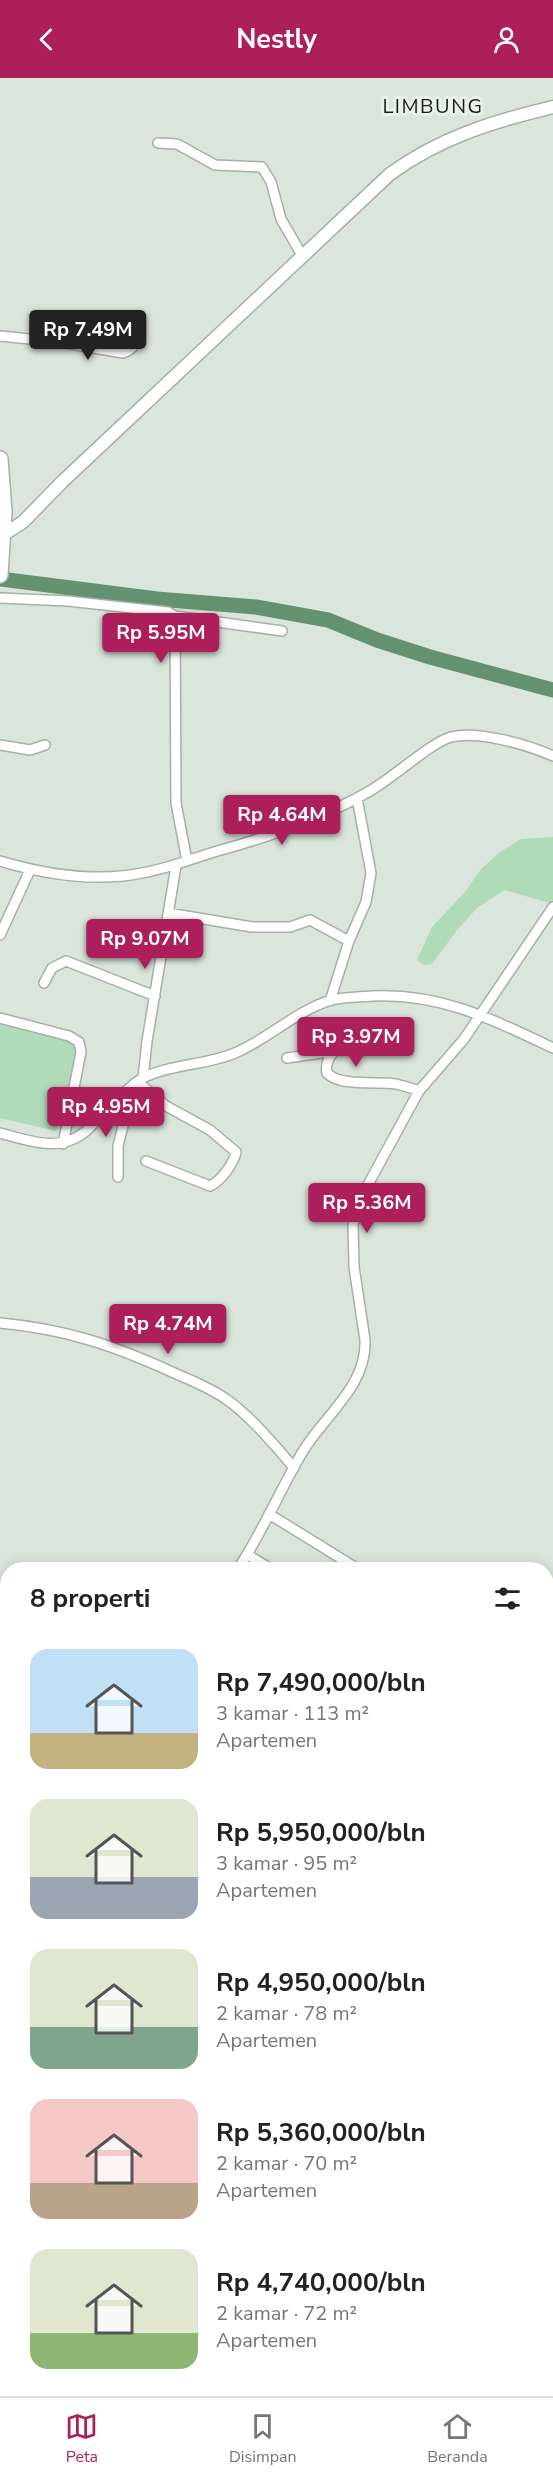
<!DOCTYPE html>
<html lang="id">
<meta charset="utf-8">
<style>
body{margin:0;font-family:"Nunito Sans",sans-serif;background:#f6f6f6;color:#222;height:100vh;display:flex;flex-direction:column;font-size:22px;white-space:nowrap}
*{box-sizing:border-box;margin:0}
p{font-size:20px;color:#767676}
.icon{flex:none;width:33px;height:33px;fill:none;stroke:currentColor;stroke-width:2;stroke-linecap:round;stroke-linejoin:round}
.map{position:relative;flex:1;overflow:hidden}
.details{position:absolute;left:0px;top:1484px;width:554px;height:836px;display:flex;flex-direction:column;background:#fff;border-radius:24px 24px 0 0;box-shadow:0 3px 15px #0003}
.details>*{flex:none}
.price{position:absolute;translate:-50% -51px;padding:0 14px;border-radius:6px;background:#ad1f5b;color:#fff;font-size:20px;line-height:39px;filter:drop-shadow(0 2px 3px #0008)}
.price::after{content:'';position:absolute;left:50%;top:36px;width:18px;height:14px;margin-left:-9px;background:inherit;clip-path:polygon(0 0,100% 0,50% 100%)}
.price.selected{background:#222;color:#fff}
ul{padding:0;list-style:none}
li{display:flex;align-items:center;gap:18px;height:150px;padding:0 30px}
li span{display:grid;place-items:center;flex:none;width:168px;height:120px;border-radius:18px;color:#555}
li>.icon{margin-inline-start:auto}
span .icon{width:72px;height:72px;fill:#fffc;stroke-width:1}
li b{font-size:26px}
h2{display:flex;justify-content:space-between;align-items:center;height:72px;padding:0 30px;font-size:26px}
header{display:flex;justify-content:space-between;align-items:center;height:78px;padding:0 30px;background:#ad1f5b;color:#fff;font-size:27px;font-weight:700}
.tab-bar{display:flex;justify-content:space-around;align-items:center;height:84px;border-top:2px solid #e0e0e0;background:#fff;font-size:16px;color:#767676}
.tab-bar a{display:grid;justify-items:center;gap:3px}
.tab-bar .selected{color:#ad1f5b}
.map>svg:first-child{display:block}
.green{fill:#afdbb9}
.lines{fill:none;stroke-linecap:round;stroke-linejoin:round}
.canal{stroke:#64916f;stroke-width:9}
.river{stroke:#64916f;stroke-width:15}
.minor-casing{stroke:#a6b0a8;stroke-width:12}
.major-casing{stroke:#a6b0a8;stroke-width:15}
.highway-casing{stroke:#a6b0a8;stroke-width:18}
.minor{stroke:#fff;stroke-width:9}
.major{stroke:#fff;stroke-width:12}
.highway{stroke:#fff;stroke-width:15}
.labels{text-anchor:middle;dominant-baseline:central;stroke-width:6;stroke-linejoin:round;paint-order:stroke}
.quarter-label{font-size:20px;letter-spacing:1.5px;fill:#1a1e1b;stroke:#e7f2e9}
</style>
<header><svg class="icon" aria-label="back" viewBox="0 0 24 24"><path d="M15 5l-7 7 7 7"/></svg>Nestly<svg class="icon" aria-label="person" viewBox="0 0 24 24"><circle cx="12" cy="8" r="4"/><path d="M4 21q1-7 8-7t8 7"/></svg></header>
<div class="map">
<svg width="553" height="2318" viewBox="0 0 553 2318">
<rect width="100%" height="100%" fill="#dae5dc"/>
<path class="green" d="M553,759v67l-48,-14 -27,17 -21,23 -25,34 -8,1 -7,-5 15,-33 33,-35 16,-23 19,-17 21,-13z
M0,943l81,19 -25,91 -56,-13z"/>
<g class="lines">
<path class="canal" d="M0,1828l8,14
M294,2312l4,6"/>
<path class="river" d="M0,501l157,20 99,8 72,13 49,20 53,17 123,33"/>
<g class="minor-casing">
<path id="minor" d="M158,65l19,1 38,21 47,2 9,15 10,37 22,38
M0,258l59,6 64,11c11,-4 16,-12 13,-23
M0,520l68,3 100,11 7,4 1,187 11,58
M175,538l107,15
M0,667l30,5 15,-5
M0,783c47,14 98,22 147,11 26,-5 49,-15 74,-22 51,-14 101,-32 147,-58 24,-13 62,-49 83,-55 27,-7 77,8 102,19
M168,835l84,14h38l20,-7 39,21
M0,857l30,-65
M44,905l8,-15 14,-7 89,35
M330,923l19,-60 17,-39 5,-29 -14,-75
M0,940l69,18 10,6 2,10 -18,92
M380,945c-17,10 -59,25 -53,50 12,14 52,8 69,11 8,2 16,4 23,7
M287,980l48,-7
M143,1000l4,-37 29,-175
M138,1004l28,24 44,24 26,22c-2,11 -15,29 -26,34l-64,-25
M0,1055c30,8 60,20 86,-2 12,-11 21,-23 32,-33 8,-6 16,-16 25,-20 28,-14 64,-13 92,-25 33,-14 61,-42 96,-53 12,-3 28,-3 41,-4 69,-3 120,23 181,52
M118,1099v-31l6,-24 -5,-25
M0,1245c65,6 113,22 172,49 18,8 37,15 54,27 21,14 51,48 68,69
M269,1436l89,55
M248,1477l23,14
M238,1491c25,-38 42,-79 65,-118 22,-36 64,-65 62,-111l-11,-73 -1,-43 11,-32 55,-101 45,-52 89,-132
M546,1899l7,4
M403,2318l1,-6"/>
</g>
<g class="major-casing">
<path id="major" d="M3,457l20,-13 39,-40 328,-308c49,-36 104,-53 163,-67"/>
</g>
<g class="highway-casing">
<path id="highway" d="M0,381l4,52 -4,64
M0,1813l8,13
M305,2312l4,6"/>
</g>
<use href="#minor" class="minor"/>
<use href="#major" class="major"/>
<use href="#highway" class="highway"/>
</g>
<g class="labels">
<g class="quarter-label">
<text x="433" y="28">LIMBUNG</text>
</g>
</g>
</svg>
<b class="price selected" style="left:88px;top:283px">Rp 7.49M</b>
<b class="price" style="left:161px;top:586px">Rp 5.95M</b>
<b class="price" style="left:282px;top:768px">Rp 4.64M</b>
<b class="price" style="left:145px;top:892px">Rp 9.07M</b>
<b class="price" style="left:356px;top:990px">Rp 3.97M</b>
<b class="price" style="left:106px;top:1060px">Rp 4.95M</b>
<b class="price" style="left:367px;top:1156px">Rp 5.36M</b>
<b class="price" style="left:168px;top:1277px">Rp 4.74M</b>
<section class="details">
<h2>8 properti<svg class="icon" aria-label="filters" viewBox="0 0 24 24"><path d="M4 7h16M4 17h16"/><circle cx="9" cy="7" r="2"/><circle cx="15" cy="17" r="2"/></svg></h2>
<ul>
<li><span style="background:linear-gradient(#bfe0f5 70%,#c2b280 0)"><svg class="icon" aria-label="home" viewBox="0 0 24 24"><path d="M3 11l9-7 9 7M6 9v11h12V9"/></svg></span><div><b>Rp 7,490,000/bln</b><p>3 kamar · 113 m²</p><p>Apartemen</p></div></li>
<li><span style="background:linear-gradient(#dfe7d0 65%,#9aa5b1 0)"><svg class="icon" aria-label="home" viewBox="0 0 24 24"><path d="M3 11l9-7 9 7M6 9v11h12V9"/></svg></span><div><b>Rp 5,950,000/bln</b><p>3 kamar · 95 m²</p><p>Apartemen</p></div></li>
<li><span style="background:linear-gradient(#dfe7d0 65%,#7fa58c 0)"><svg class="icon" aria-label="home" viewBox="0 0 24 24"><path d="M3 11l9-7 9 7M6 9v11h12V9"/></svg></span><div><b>Rp 4,950,000/bln</b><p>2 kamar · 78 m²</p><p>Apartemen</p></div></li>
<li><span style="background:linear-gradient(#f6c9c9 70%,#b9a48a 0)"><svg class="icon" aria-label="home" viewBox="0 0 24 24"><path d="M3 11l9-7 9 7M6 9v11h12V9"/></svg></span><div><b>Rp 5,360,000/bln</b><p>2 kamar · 70 m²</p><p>Apartemen</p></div></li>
<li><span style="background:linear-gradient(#dfe7d0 70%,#8fb573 0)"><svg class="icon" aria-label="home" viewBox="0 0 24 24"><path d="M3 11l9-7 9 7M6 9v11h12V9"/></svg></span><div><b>Rp 4,740,000/bln</b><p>2 kamar · 72 m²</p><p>Apartemen</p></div></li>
</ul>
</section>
</div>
<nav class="tab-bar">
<a class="selected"><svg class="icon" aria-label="map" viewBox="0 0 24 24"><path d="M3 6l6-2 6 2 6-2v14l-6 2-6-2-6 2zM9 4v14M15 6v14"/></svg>Peta</a>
<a><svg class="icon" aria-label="saved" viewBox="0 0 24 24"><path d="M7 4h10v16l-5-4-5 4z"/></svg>Disimpan</a>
<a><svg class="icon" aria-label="home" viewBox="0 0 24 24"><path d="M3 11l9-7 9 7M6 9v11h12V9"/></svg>Beranda</a>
</nav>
